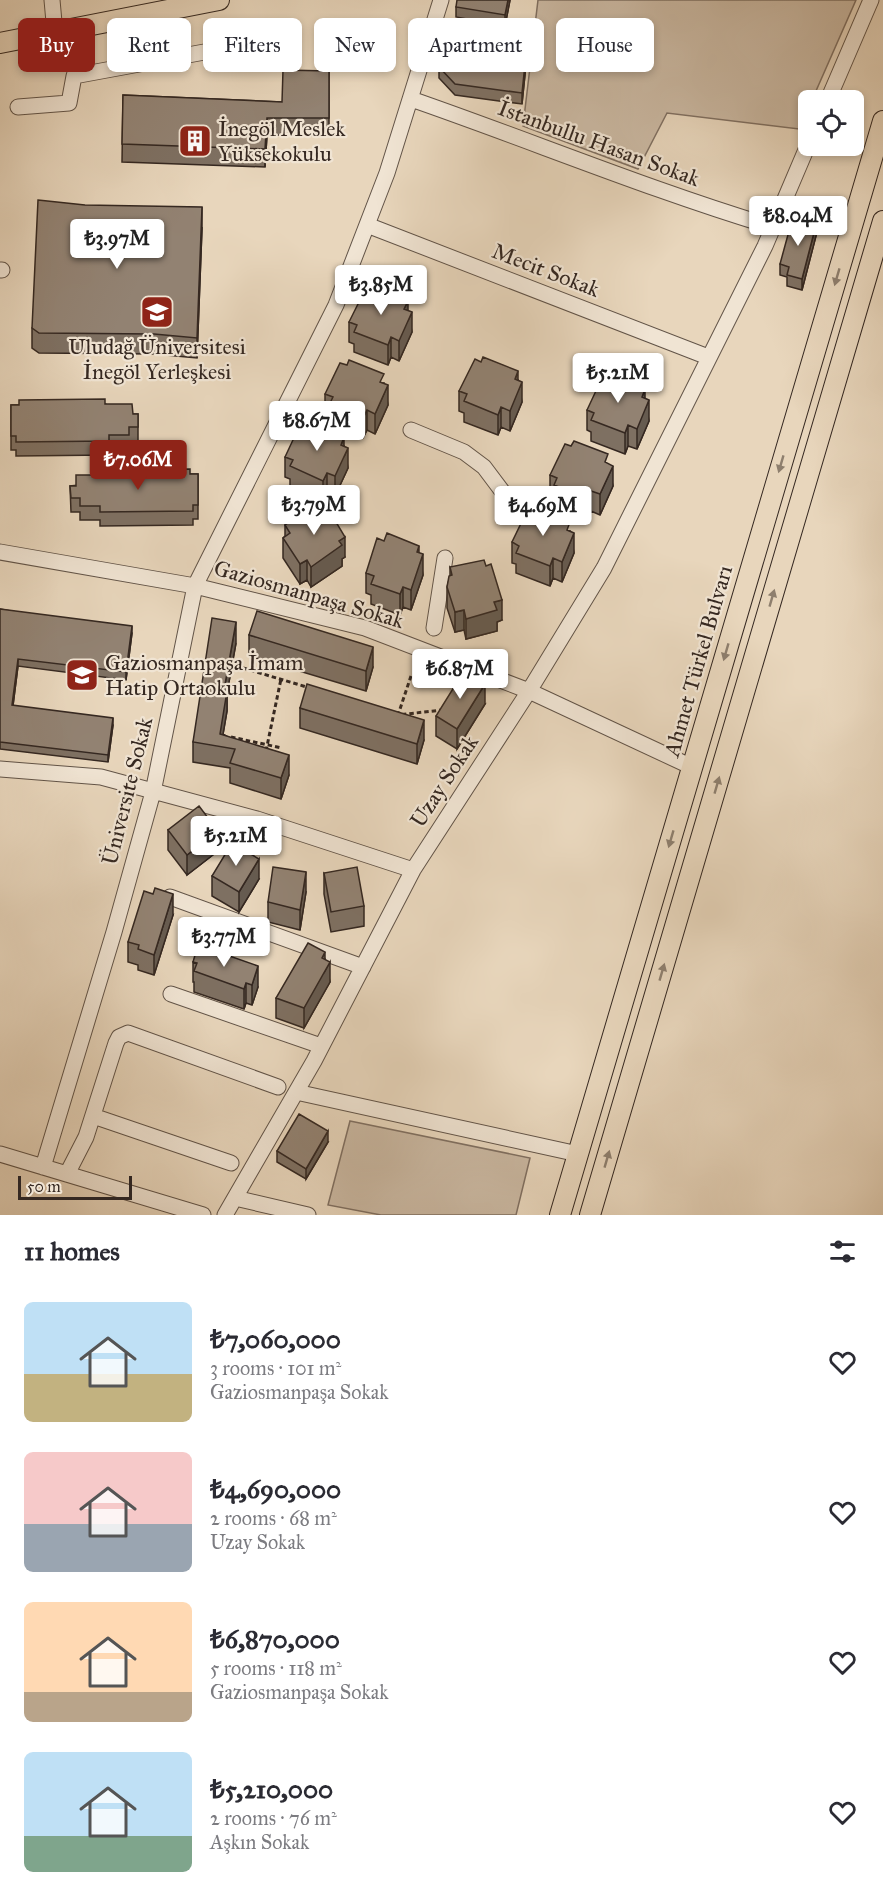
<!DOCTYPE html>
<meta charset="utf-8">
<style>
body{margin:0;font-family:"IM FELL Great Primer",serif;background:#f2f2f3;color:#2b2b33;height:100vh;display:flex;flex-direction:column;font-size:22px;white-space:nowrap}
*{box-sizing:border-box;margin:0}
p{font-size:20px;color:#7c7c81}
.icon{flex:none;width:33px;height:33px;fill:none;stroke:currentColor;stroke-width:2;stroke-linecap:round;stroke-linejoin:round}
.map{position:relative;height:1215px;overflow:hidden}
.details{display:flex;flex-direction:column;background:#fff;flex:1}
.details>*{flex:none}
.hud{position:absolute;left:18px;top:18px;width:848px;height:54px;display:flex;gap:12px}
.buttons{position:absolute;left:798px;top:90px;display:grid;gap:12px}
.buttons a{display:grid;place-items:center;width:66px;height:66px;border-radius:9px;background:#fff;box-shadow:0 3px 9px #0003;font-size:30px}
.scale{position:absolute;left:18px;bottom:15px;width:114px;box-sizing:border-box;padding-left:6px;border:3px solid #352821;border-top:0;font-size:16px;line-height:21px;white-space:nowrap;color:#352821;-webkit-text-stroke:4px #f0e4d3;paint-order:stroke}
.price{position:absolute;translate:-50% -51px;padding:0 14px;border-radius:6px;background:#fff;color:#222;font-size:20px;line-height:39px;filter:drop-shadow(0 2px 3px #0008)}
.price::after{content:'';position:absolute;left:50%;top:36px;width:18px;height:14px;margin-left:-9px;background:inherit;clip-path:polygon(0 0,100% 0,50% 100%)}
.price.active{background:#8f2418;color:#fff}
ul{padding:0;list-style:none}
li{display:flex;align-items:center;gap:18px;height:150px;padding:0 24px}
li span{display:grid;place-items:center;flex:none;width:168px;height:120px;border-radius:9px;color:#555}
li>.icon{margin-inline-start:auto}
span .icon{width:72px;height:72px;fill:#fffc;stroke-width:1}
li b{font-size:26px}
h2{display:flex;justify-content:space-between;align-items:center;height:72px;padding:0 24px;font-size:26px}
.tag{padding:0 21px;border-radius:9px;background:#fff;box-shadow:0 3px 9px #0003;font-size:21px;line-height:54px}
.tag.active{background:#8f2418;color:#fff}
.map>svg:first-child{display:block}
.green{fill:#cab8a2;stroke:#807062;stroke-width:1.5}
.lines{fill:none;stroke-linecap:round;stroke-linejoin:round}
.minor-casing{stroke:#625448;stroke-width:17}
.major-casing{stroke:#352821;stroke-width:22}
.path{stroke:#352821;stroke-width:3;stroke-dasharray:4.5 3;stroke-linecap:butt}
.minor{stroke:#f0e4d3;stroke-width:15}
.major{stroke:#e8d6bc;stroke-width:20}
.wall{fill:#7e7062;stroke:#352821;stroke-width:1.5}
.shaded-wall{fill:#665b50;stroke:#352821;stroke-width:1.5}
.building{fill:#928272;stroke:#352821;stroke-width:1.5}
.oneway{fill:#8e7f6e}
.labels{text-anchor:middle;dominant-baseline:central;stroke-width:4.5;stroke-linejoin:round;paint-order:stroke}
.poi-label{font-size:22px;fill:#352821;stroke:#f0e4d3;text-anchor:start}
.street-label{font-size:22px;fill:#352821;stroke:#f0e4d3}
</style>
<div class="map">
<svg width="883" height="1215" viewBox="0 0 883 1215">
<rect width="100%" height="100%" fill="#e8d6bc"/>
<filter id="stains"><feTurbulence type="fractalNoise" baseFrequency=".00333" numOctaves="4"/><feColorMatrix values="0 0 0 0 .2 0 0 0 0 .09 0 0 0 0 .02 0 0 0 .5 -.17"/></filter>
<radialGradient id="worn" r=".72"><stop offset=".6" stop-color="#630" stop-opacity="0"/><stop offset="1" stop-color="#630" stop-opacity=".3"/></radialGradient>
<path class="green" d="M538,0h318l-44,100h-4v8l-9,21 -132,-16 -29,56 -115,-43z
M350,1121l180,37 -14,57h-135l-53,-10z"/>
<g class="lines">
<g class="minor-casing">
<path id="minor" d="M52,0l3,33
M411,99c121,42 239,91 362,128
M828,100l43,-100
M18,107l51,-4 5,-27 152,-28
M367,225l341,132
M0,270h2
M411,430l53,22 20,15 33,44
M0,552l195,34 170,42 164,63 163,76
M434,628l11,-70
M0,769l101,8 156,42 156,51
M170,897l193,70
M171,994l150,52
M296,1092l282,62
M93,1116l138,47
M0,1154l203,61
M43,1167l71,-235 39,-140 42,-206 141,-281 51,-132 54,-173
M67,1174l19,-37 30,-94 3,-6 9,-4 150,54
M235,1198l73,17
M225,1215l89,-154 99,-191 116,-179 75,-123 161,-322 43,-101"/>
</g>
<g class="major-casing">
<path id="major" d="M0,43l219,-43
M560,1215l323,-1094
M590,1215l293,-994"/>
</g>
<path class="path" d="M243,668l67,20
M411,676l-13,39 44,-5
M231,737l51,11
M266,751l15,-72"/>
<use href="#minor" class="minor"/>
<use href="#major" class="major"/>
</g>
<path class="wall" d="M510,0l-5,26 -49,-9v-10z
M484,41l43,14 -5,49 -67,-9 -16,-17v-11z
M329,71v65l-62,-1 -2,32 -143,-5 1,-67 159,7z
M202,228l-5,130 -43,-4 -115,-1 -7,-5v-20z
M817,232l-15,58 -15,-4v-9l-7,-2v-11z
M408,311l4,21 -13,29 -8,-4 -3,8 -34,-13v-8l-5,-2v-20z
M518,380l4,22 -12,29 -9,-4 -3,8 -34,-13v-9l-5,-2v-20z
M384,383l4,22 -13,29 -8,-4 -4,8 -34,-13v-9l-4,-2v-20z
M645,399l4,22 -12,28 -9,-3 -3,8 -34,-13v-9l-4,-2v-20z
M105,404l28,10h5v27h-9v8h-20v6l-93,1v-6h-5v-45z
M344,446l4,22 -13,28 -8,-3 -4,8 -33,-14v-8l-5,-2v-20z
M608,464l5,22 -13,29 -9,-4 -3,8 -34,-13v-9l-4,-2v-20z
M190,474h8v45h-5v6l-93,1v-6h-20v-8h-9l-1,-26z
M320,511l25,46 -3,2v7l-31,21 -4,-7 -7,4 -17,-26v-20l2,-2v-11z
M570,531l4,22 -12,29 -9,-4 -3,8 -34,-13v-9l-4,-1v-21z
M419,553l4,22 -12,35 -8,-3 -3,8 -29,-11v-9l-5,-2v-20z
M450,567l52,53 -5,2v9l-31,8 -2,-9 -9,2 -8,-24v-21l3,-11z
M0,609l132,24 -6,47 -108,-14 -5,40 100,19 -5,37 -108,-13z
M249,635l124,32 -7,24 -117,-35z
M236,643l-9,50v18l-4,23 66,41 -8,24 -51,-16v-15l-37,-6v-20z
M485,704l-28,45 -21,-13v-20z
M300,708l124,32 -7,24 -117,-36z
M168,830l50,21 -31,24 -19,-25z
M324,873l40,33v20l-33,6 -7,-38z
M212,876l47,3 -20,33 -27,-16z
M306,892l-6,38 -32,-8v-20z
M173,915l-19,60 -16,-5v-5l-10,-3v-20z
M325,959l5,23 -26,46 -28,-10v-20z
M193,962l65,25 -6,18 -6,-2 -2,6 -50,-17v-10h-1z
M328,1142l-22,37 -29,-17v-11z"/>
<path class="shaded-wall" d="M508,0h2l-5,26v-11z
M527,45v10l-5,49v-11z
M267,118v17l-2,32v-18z
M202,207v21l-5,130v-20z
M817,221v11l-15,58v-11z
M408,301v20l4,-9v20l-13,29v-20l5,-32z
M391,337v20l-3,8v-20z
M518,371v20l4,-9v20l-12,29v-20l5,-32z
M388,385v20l-13,29v-20z
M645,389v20l4,-9v21l-12,28v-20l5,-32z
M501,407v20l-3,8v-20z
M367,410v20l-4,8v-20z
M628,425v21l-3,8v-21z
M344,437v20l4,-9v20l-13,28v-20l6,-31z
M613,466v20l-13,29v-21z
M327,473v20l-4,8v-20z
M591,491v20l-3,8v-20z
M574,533v20l-12,29v-20z
M345,537v20l-3,2v7l-31,21v-20l28,-26z
M419,546v19l4,-11v21l-12,35v-20l6,-38z
M553,558v20l-3,8v-20z
M307,560v20l-7,4v-20z
M403,587v20l-3,8v-21z
M502,600v20l-5,2v9l-31,8v-20l28,-17z
M464,610v20l-9,2v-20z
M236,622v21l-9,50v18l-6,35 -1,-12 4,-44z
M132,626v7l-6,47v-8z
M373,647v20l-7,24v-20z
M18,659v7l-6,47v-8z
M485,684v20l-28,45v-20z
M113,718v7l-5,37v-7z
M424,720v20l-7,24v-20z
M289,755v20l-8,24v-21z
M218,831v20l-31,24v-20z
M259,859v20l-20,33v-20z
M306,872v20l-6,38v-20z
M173,894v21l-19,60v-20z
M325,952v19l5,-9v20l-26,46v-20l18,-50z
M258,966v21l-6,18v-20z
M246,983v20l-2,6v-20z
M328,1131v11l-22,37v-10z"/>
<path class="building" d="M457,0h51l-3,15 -49,-8z
M446,33l38,1v7l43,4 -5,48 -67,-9 -16,-17z
M283,70l46,1v47h-62l-2,31 -143,-5 1,-49 159,7z
M38,200l47,5 117,2 -5,131 -43,-4 -115,-1 -7,-5z
M802,217l15,4 -15,58 -15,-4 2,-8 -9,-3 12,-44 9,3z
M373,287l35,14 -4,8 8,3 -13,29 -8,-4 -3,8 -34,-13 3,-7 -8,-3 16,-32 6,3z
M483,357l35,14 -3,8 7,3 -12,29 -9,-4 -3,8 -34,-14 3,-7 -8,-3 16,-32 6,3z
M349,360l35,14 -4,8 8,3 -13,29 -8,-4 -4,8 -34,-13 4,-8 -8,-3 15,-31 7,2z
M611,375l34,14 -3,8 7,3 -12,29 -9,-4 -3,8 -34,-13 3,-7 -7,-3 15,-32 6,3z
M105,399v5h27l1,10h5v13h-9v8h-20v6l-93,1v-6h-5v-31h8v-5z
M309,423l35,14 -3,8 7,3 -13,28 -8,-3 -4,8 -33,-15 3,-6 -8,-3 15,-32 7,3z
M574,441l34,13 -3,8 8,4 -13,28 -9,-3 -3,8 -34,-14 3,-7 -7,-3 15,-31 6,2z
M190,469v5h8v31h-5v6l-93,1v-6h-20v-8h-9l-1,-12h6v-11h27v-5z
M315,505l5,6 7,-4 18,30 -6,4 3,4 -31,22 -4,-7 -7,4 -17,-26 7,-5 -5,-8z
M535,508l35,14 -3,8 7,3 -12,29 -9,-4 -3,8 -34,-13 3,-7 -7,-4 15,-31 6,3z
M387,533l32,13 -2,6 6,2 -12,36 -8,-3 -3,7 -29,-10 3,-8 -8,-3 11,-35 7,3z
M484,560l2,6 5,-2 11,36 -8,2 3,8 -31,9 -2,-9 -9,2 -8,-25 2,-11 3,-1 -2,-8z
M0,609l132,17 -6,46 -108,-13 -6,46 101,13 -5,37 -108,-13z
M257,611l116,36 -7,24 -117,-36z
M212,618l24,4 -12,68 3,1 -7,43 69,21 -8,23 -51,-15 5,-14 -42,-7z
M464,671l21,13 -28,45 -21,-13z
M307,684l117,36 -7,24 -117,-36z
M199,806l19,25 -31,24 -19,-25z
M232,843l27,16 -20,33 -27,-16z
M273,867l33,5 -6,38 -32,-8z
M357,867l7,39 -33,6 -7,-39z
M155,888l18,6 -19,61 -16,-6 1,-4 -11,-3 16,-51 9,3z
M308,943l17,9 -3,6 8,4 -26,46 -28,-10z
M198,945l60,21 -6,19 -6,-2 -2,6 -50,-18 3,-8 -4,-1z
M299,1114l29,17 -22,38 -29,-18z"/>
<defs><path id="oneway-solid" d="M-6-.8H1V-3.2L6.5 0L1 3.2V.8H-6Z" transform="scale(1.5)"/></defs>
<g class="oneway">
<use href="#oneway-solid" transform="translate(837 277) rotate(106)"/>
<use href="#oneway-solid" transform="translate(781 464) rotate(106)"/>
<use href="#oneway-solid" transform="translate(772 598) rotate(-74)"/>
<use href="#oneway-solid" transform="translate(726 652) rotate(106)"/>
<use href="#oneway-solid" transform="translate(717 785) rotate(-74)"/>
<use href="#oneway-solid" transform="translate(671 839) rotate(106)"/>
<use href="#oneway-solid" transform="translate(662 972) rotate(-74)"/>
<use href="#oneway-solid" transform="translate(607 1159) rotate(-74)"/>
</g>
<defs>
<g id="building-square" transform="scale(1.725)"><rect x="-9" y="-9" width="18" height="18" rx="4" fill="#8f2418" stroke="#f0e4d3"/><path d="M-4-6H4V6H1V3H-1V6H-4ZM-2.5-4.3h1.7v1.8h-1.7ZM.8-4.3h1.7v1.8H.8ZM-2.5-1h1.7V.8h-1.7ZM.8-1h1.7V.8H.8Z" fill="#fff"/></g>
<g id="university-square" transform="scale(1.725)"><rect x="-9" y="-9" width="18" height="18" rx="4" fill="#8f2418" stroke="#f0e4d3"/><path d="M0-5L7-2L0 1L-7-2ZM-4 1L0 2.5L4 1V4Q0 6-4 4Z" fill="#fff"/></g>
<g id="school-square" transform="scale(1.725)"><rect x="-9" y="-9" width="18" height="18" rx="4" fill="#8f2418" stroke="#f0e4d3"/><path d="M0-5L7-2L0 1L-7-2ZM-4 1L0 2.5L4 1V4Q0 6-4 4Z" fill="#fff"/></g>
</defs>
<g fill-rule="evenodd">
<use href="#building-square" x="195" y="141"/>
<use href="#university-square" x="157" y="312"/>
<use href="#school-square" x="82" y="675"/>
</g>
<g class="labels">
<g class="poi-label">
<text x="218" y="128">İnegöl Meslek<tspan x="218" dy="25">Yüksekokulu</tspan></text>
<text x="157" y="346" text-anchor="middle">Uludağ Üniversitesi<tspan x="157" dy="25">İnegöl Yerleşkesi</tspan></text>
<text x="105" y="662">Gaziosmanpaşa İmam<tspan x="105" dy="25">Hatip Ortaokulu</tspan></text>
</g>
<g class="street-label">
<text transform="translate(599 143) rotate(20)">İstanbullu Hasan Sokak</text>
<text transform="translate(546 270) rotate(21)">Mecit Sokak</text>
<text transform="translate(309 594) rotate(16)">Gaziosmanpaşa Sokak</text>
<text transform="translate(698 661) rotate(-74)">Ahmet Türkel Bulvarı</text>
<text transform="translate(444 781) rotate(-57)">Uzay Sokak</text>
<text transform="translate(127 791) rotate(-76)">Üniversite Sokak</text>
</g>
</g>
<rect width="100%" height="100%" filter="url(#stains)"/>
<rect width="100%" height="100%" fill="url(#worn)"/>
</svg>
<div class="buttons">
<a><svg class="icon" aria-label="locate" viewBox="0 0 24 24"><circle cx="12" cy="12" r="6"/><path d="M12 2v4M12 18v4M2 12h4M18 12h4"/></svg></a>
</div>
<div class="scale">50 m</div>
<b class="price" style="left:798px;top:247px">₺8.04M</b>
<b class="price" style="left:117px;top:270px">₺3.97M</b>
<b class="price" style="left:381px;top:316px">₺3.85M</b>
<b class="price" style="left:618px;top:404px">₺5.21M</b>
<b class="price" style="left:317px;top:452px">₺8.67M</b>
<b class="price active" style="left:138px;top:491px">₺7.06M</b>
<b class="price" style="left:314px;top:536px">₺3.79M</b>
<b class="price" style="left:543px;top:537px">₺4.69M</b>
<b class="price" style="left:460px;top:700px">₺6.87M</b>
<b class="price" style="left:236px;top:867px">₺5.21M</b>
<b class="price" style="left:224px;top:968px">₺3.77M</b>
<div class="hud">
<a class="tag active">Buy</a>
<a class="tag">Rent</a>
<a class="tag">Filters</a>
<a class="tag">New</a>
<a class="tag">Apartment</a>
<a class="tag">House</a>
</div>
</div>
<section class="details">
<h2>11 homes<svg class="icon" aria-label="filters" viewBox="0 0 24 24"><path d="M4 7h16M4 17h16"/><circle cx="9" cy="7" r="2"/><circle cx="15" cy="17" r="2"/></svg></h2>
<ul>
<li><span style="background:linear-gradient(#bfe0f5 60%,#c2b280 0)"><svg class="icon" aria-label="home" viewBox="0 0 24 24"><path d="M3 11l9-7 9 7M6 9v11h12V9"/></svg></span><div><b>₺7,060,000</b><p>3 rooms · 101 m²</p><p>Gaziosmanpaşa Sokak</p></div><svg class="icon" aria-label="heart" viewBox="0 0 24 24"><path d="M12 20l-8-8c-3-5 5-10 8-4 3-6 11-1 8 4z"/></svg></li>
<li><span style="background:linear-gradient(#f6c9c9 60%,#9aa5b1 0)"><svg class="icon" aria-label="home" viewBox="0 0 24 24"><path d="M3 11l9-7 9 7M6 9v11h12V9"/></svg></span><div><b>₺4,690,000</b><p>2 rooms · 68 m²</p><p>Uzay Sokak</p></div><svg class="icon" aria-label="heart" viewBox="0 0 24 24"><path d="M12 20l-8-8c-3-5 5-10 8-4 3-6 11-1 8 4z"/></svg></li>
<li><span style="background:linear-gradient(#ffd9b3 75%,#b9a48a 0)"><svg class="icon" aria-label="home" viewBox="0 0 24 24"><path d="M3 11l9-7 9 7M6 9v11h12V9"/></svg></span><div><b>₺6,870,000</b><p>5 rooms · 118 m²</p><p>Gaziosmanpaşa Sokak</p></div><svg class="icon" aria-label="heart" viewBox="0 0 24 24"><path d="M12 20l-8-8c-3-5 5-10 8-4 3-6 11-1 8 4z"/></svg></li>
<li><span style="background:linear-gradient(#bfe0f5 70%,#7fa58c 0)"><svg class="icon" aria-label="home" viewBox="0 0 24 24"><path d="M3 11l9-7 9 7M6 9v11h12V9"/></svg></span><div><b>₺5,210,000</b><p>2 rooms · 76 m²</p><p>Aşkın Sokak</p></div><svg class="icon" aria-label="heart" viewBox="0 0 24 24"><path d="M12 20l-8-8c-3-5 5-10 8-4 3-6 11-1 8 4z"/></svg></li>
</ul>
</section>
